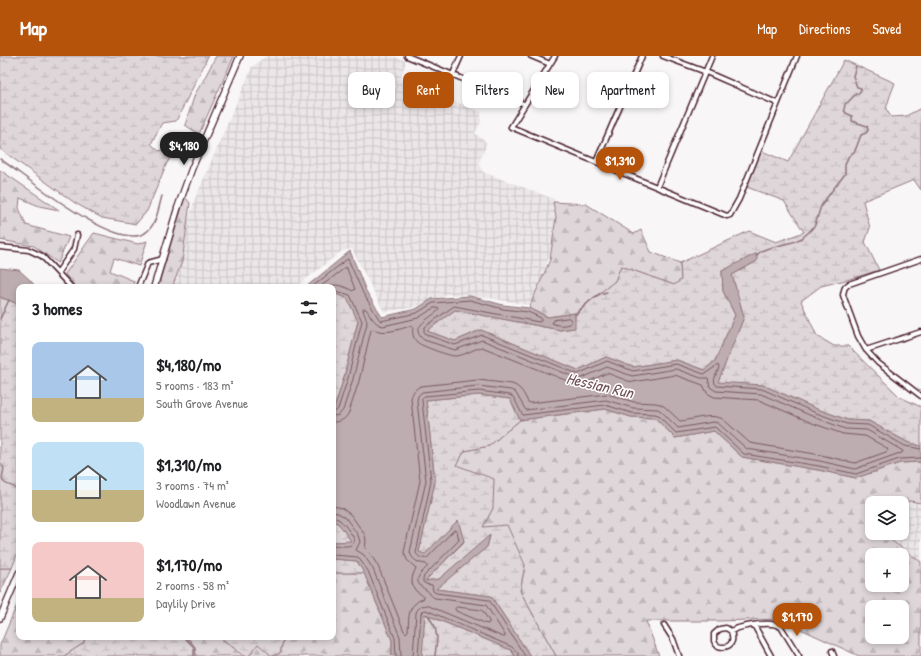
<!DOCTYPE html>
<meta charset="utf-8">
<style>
body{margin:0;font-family:"Patrick Hand",sans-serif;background:#f6f6f6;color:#202124;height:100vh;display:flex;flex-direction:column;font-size:15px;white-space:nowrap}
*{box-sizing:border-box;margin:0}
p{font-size:13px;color:#757577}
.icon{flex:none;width:22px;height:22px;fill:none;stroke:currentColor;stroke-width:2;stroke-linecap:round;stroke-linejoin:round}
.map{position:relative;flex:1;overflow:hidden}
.panel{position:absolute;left:16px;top:228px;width:320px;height:356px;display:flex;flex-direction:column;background:#fff;border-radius:8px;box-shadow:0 2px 6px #0003}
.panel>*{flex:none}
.hud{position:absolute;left:348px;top:16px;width:380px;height:36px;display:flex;gap:8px}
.controls{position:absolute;left:865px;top:440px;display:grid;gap:8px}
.controls a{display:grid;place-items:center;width:44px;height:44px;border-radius:8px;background:#fff;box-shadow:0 2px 6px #0003;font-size:20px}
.price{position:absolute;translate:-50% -34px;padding:0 9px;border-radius:14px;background:#b45309;color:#fff;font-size:13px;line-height:26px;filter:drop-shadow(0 1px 2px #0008)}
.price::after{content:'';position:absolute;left:50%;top:24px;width:12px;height:9px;margin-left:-6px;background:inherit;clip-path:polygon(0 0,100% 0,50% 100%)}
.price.on{background:#222;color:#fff}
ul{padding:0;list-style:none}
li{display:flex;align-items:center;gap:12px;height:100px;padding:0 16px}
li span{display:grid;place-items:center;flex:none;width:112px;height:80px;border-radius:8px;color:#555}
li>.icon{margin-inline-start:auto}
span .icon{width:48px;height:48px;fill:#fffc;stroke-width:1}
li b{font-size:17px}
h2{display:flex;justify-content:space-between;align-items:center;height:48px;padding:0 16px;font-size:17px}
.tag{padding:0 14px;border-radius:8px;background:#fff;box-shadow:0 2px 6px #0003;font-size:14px;line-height:36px}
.tag.on{background:#b45309;color:#fff}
header{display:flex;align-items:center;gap:24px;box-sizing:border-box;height:56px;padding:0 20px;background:#b45309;color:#fff}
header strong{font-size:19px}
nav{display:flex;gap:22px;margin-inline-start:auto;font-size:14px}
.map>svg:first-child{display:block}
.industrial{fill:url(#industrial-grid)}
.forest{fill:url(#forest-firs);stroke:#947a82;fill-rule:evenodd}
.wetland{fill:url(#wetland-marsh);stroke:#947a82}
.water{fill:#bdadb0;stroke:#8f747b}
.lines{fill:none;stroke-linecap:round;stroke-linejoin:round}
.shore{stroke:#785860;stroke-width:1}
.stream{stroke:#8f747b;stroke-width:1.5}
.minor-casing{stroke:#4a1f2b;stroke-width:7}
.secondary-casing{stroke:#4a1f2b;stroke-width:8}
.minor{stroke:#fff;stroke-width:4}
.secondary{stroke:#fff;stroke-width:5.5}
.labels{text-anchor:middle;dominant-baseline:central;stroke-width:3;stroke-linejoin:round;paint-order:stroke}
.water-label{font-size:16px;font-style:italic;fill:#72515a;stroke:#fff}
</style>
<header>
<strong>Map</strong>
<nav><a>Map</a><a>Directions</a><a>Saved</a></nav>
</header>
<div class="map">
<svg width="921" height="600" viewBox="0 0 921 600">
<defs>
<pattern id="industrial-grid" width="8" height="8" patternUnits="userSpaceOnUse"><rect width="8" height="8" fill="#ebe6e8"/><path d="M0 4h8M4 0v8" fill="none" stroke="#cbc5c7"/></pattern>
<pattern id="forest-firs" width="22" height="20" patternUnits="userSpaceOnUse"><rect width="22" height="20" fill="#ded6d9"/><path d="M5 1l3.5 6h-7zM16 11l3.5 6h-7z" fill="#c0b7ba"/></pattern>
<pattern id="wetland-marsh" width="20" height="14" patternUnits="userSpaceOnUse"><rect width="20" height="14" fill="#ded6d9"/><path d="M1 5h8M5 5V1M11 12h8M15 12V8" fill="none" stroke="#c0b7ba"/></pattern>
</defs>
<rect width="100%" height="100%" fill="#f8f6f7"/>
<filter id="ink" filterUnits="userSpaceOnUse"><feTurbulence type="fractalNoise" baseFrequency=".025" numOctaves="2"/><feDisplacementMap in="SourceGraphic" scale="8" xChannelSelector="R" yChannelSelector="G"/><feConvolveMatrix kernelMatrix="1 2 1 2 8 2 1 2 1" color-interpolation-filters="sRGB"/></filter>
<g filter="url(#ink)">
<path class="industrial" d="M266,0h127l13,5 -6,19 81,32v10l-6,11 12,10 -8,20 4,9 71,27 6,21 -26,86 -45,-8 -41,-4 -33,13 -31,5 -32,-63 -10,2 -46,36h-129l28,-88 57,-132z
M910,445l11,2v59l-29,-21 -1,-8h11v-28z"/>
<path class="forest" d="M216,0h18l-35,78 -14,-9 10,-31 9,-15z
M0,114l59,40 -20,-4 -19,-8 -1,10 7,17 43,12 -11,26 -24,-17 -34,-6z
M185,141l5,6 -8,59 -10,25h-14z
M553,146l33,2 48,30 7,-4 10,22 29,11 1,17 -7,5 -53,-19 -6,15 -40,32 -27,4 -19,-9 21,-48 6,-43z
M94,177l44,11 9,-3 -8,25 -25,-8 -4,13 24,10 -1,6h-58l-10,-13z
M605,353l26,8 24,1 20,20 39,-7 28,26 76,13 38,8 44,-15 21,-1v41l-11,-2 -8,3v-1h-30v30h19l1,8 29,21v94h-62l-80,-37 -61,2h-72l13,35h-103l-36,-65 5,-26 -42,-38 10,-19 -37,-43 9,-14 24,-5 31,-26zM872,499h30v30h-30zM872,551h30v30h-30z
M0,512h12l-12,25z
M333,517h31l28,67v16h-119l7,-3 4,-16h49z
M19,544v37h66l-1,6 -20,13h-64v-11z
M187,581h33l24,19h-48l-1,-9z
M258,587l14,13h-23z"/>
<path class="wetland" d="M0,0h208l-4,9 -28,56 -14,2 -11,21 8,7 18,-5 -11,19 -19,46 -11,13 -34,-6 -27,-15 -75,-54z
M844,4l51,23 -5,13 -4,13 5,8 15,-1 15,-8v82l-7,-10 -51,21 7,27 -5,14 14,28 -29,9 -29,7 -20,15 16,35 17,10h14l52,51 21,10v39l-14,-4 -38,-21 -21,-1 -31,-11 -54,-24 -46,-2 27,-66 -12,-42 25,-14 -35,10 1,20 12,24 -20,46 -11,9 -27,-10 -44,7 -27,-10 -28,13 -97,-40 -26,11 -29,-10 29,-21 105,20 14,-2 1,-15 40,-32 6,-15 53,19 7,-5 -1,-17 69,-32 27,11 28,-10 -20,-31 -40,-15 13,-37 31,13z
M333,237l14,5 11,23 -14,56 -11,36z
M0,241l18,7 1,2v244l-7,18h-12z
M479,339l31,4 10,21 -31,26 -24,5 -9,14 38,14 -1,29 -10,19 24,-2 18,40 -5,26 36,65h-26l-39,-60 -56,-7 52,-42 3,-11 -51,43 -14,2 39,-39 -6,-21 -33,34 -6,-3 16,-71 -9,-81z
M333,465l6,3 13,18h-19z
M333,503l24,2 7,12h-31z
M424,558l87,36 4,6h-93z
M85,581h102l8,10 1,9h-132l20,-13z
M220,581h64l-4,16 -8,3 -14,-12 -9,12h-5z"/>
<path class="water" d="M350,195l16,40 16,26 34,-8 16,-10 38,-3 33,9 26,3 19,9 27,-4v15l-15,2 -105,-20 -28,21 28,10 26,-11 97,40 28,-13 27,10 44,-7 27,10 11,-9 20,-46 -12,-24 -1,-20 35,-18v8l-25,14 12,42 -26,65 45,3 54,24 31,11 21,1 38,21 14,4v16l-21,1 -44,15 -38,-8 -76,-13 -28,-26 -39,7 -20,-20 -24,-1 -26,-8 -85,11 -10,-21 -31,-4 -53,5 9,82 -16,70 6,2 33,-34 6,21 -39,40 14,-2 51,-44 -3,12 -51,42 55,7 39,60h-15l-4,-6 -86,-36 -3,42h-30v-16l-28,-67 -7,-12 -24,-2v-17l18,-1 -12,-17 -6,-3v-108l11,-36 14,-56 -11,-23 -14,-5v-6h-27z
M0,212l19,2 11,10 6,7h-17v19l-1,-2 -18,-7z"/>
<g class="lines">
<path class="shore" d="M312,231l34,-27 2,-1 15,34 16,26 2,2 36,-8 16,-10 37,-3 33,9 25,3 13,6v3l-2,1 -85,-16 -29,21 -1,2v3l3,3 28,10 27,-10 96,39 29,-13 26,10 43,-7 28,10 2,-1 12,-8 1,3c-2,6 -8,13 -2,18l45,3 54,24 31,11 21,1 37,21 16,3
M320,231l26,-20 1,2 8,20 -2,2c-8,-4 -18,-9 -26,-4
M333,234l17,5 12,26 -14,57 -10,31 -2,2h-3
M569,262l2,2v3c-5,3 -14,3 -19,0l2,-3z
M333,360l6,-1 4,-5 10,-31 14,-56c0,-5 -4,-10 -4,-14h3c5,7 8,15 17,17l35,-8 16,-10h3l2,1 -1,2c-8,7 -30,17 -14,29l31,10 27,-10 95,38h5l25,-11 25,9 44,-7 25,9h7l2,9 6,4 45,3 53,23 31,12 22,1 36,21 -1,2 -5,1 -42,15 -35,-8 -73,-12 -29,-26 -5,-1 -35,6 -17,-17 -3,-2 -25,-1 -27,-8 -80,10 -1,-1 -8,-14 -2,-3 -4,-2 -33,-4 -56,6 -4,4 -1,5 9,80 -16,71c2,8 8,11 16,12l1,1v2c-9,9 -15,14 -1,23 4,2 4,6 9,8l51,7 19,30v2h-2l-74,-31c-6,-2 -11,1 -13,7l-3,43
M333,366c8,0 13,-3 16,-10l10,-31 12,-51 2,-1c12,6 26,0 38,-3l2,1c-1,6 0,11 4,15 4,4 32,14 38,14 9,0 18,-7 27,-9l93,37h8l24,-11 21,8 5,1 42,-7 28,10 4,8 7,4 45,3 53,23 31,11 22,2 22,12 1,2 -2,2 -31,11 -34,-8 -71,-12 -26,-23c-11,-8 -31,0 -44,1l-15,-14 -5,-3 -5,-1 -21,-1 -27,-8 -77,9 -2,-1c-4,-8 -7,-15 -16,-18l-34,-4 -57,6c-5,2 -9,6 -10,13l9,82 -16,71 3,8 9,8c-4,8 -7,16 1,24 3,2 5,2 7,6 -2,2 -6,2 -8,5 -9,6 -7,19 -8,28l-2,2 -2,-2 -26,-65 -9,-14 -4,-4 1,-7 -1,-6 -14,-20 -9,-7 -9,-2
M333,456l5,1 7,4 13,18 2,7 -4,8 8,5 9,14 27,68 1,19
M333,461c10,2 15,13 21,21 3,11 -14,8 -21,7
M333,499l25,2 10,14 27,67 1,18
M457,551l25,3 7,11v2l-2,1 -31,-13 -1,-2z
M418,600l3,-42 1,-3 4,-1 86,37 6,6v3
M525,600l-36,-56 -53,-7 -3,-2 -1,-6 -6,-1 -3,-2v-3l1,-3 35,-36 -2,-9 -3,-1 -27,28c-4,1 -9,-1 -11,-5l15,-72 -9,-80v-3l3,-2 54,-5 31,4 4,3 8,16 1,1 82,-10 27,8 23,1 3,1 18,18 39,-6 29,27 75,12 37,8 43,-15 22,-1"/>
<path class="stream" d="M0,103c26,17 116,93 145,74 12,-8 13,-24 17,-37
M756,200l5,-5 8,-3 24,-6 9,-4 7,-6 6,-7 6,-19 10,-14 14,-18v-9l3,-8 7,-6 6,-16 5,-2 2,-3 -1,-4 -15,-5v-5l-6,-3 -2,-3 1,-6 3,-2 8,-8h2l3,-4v-2l-4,-1 -4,-11 3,-10
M575,259c10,-8 18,-21 32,-23
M0,263l9,-19
M0,407c8,6 0,11 3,18 2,4 8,4 11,6 2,2 3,3 5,5
M428,559l7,12 2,11 -2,18
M184,581l10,10v9"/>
<g class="minor-casing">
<path id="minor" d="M407,0l117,48
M531,0l19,8
M555,0l-44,71 85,35 131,54 3,-1 9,-16 58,-143
M663,0l43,16 71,31
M453,18l8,-18
M596,106l46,-106
M657,131l55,-131
M0,191l29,3 13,6 29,31
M921,203l-72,25c-5,3 -5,5 -6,11l15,41 8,14 12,13 43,33
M58,216l16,-23 3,-14
M138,231l10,-24 15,-4
M866,294l55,-18
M664,569l9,14 6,17
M754,569l17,31
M726,572l5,3c1,3 2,6 1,10 -2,8 -16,8 -18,0 0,-2 0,-6 0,-7l6,-5z
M731,575c9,-5 30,-8 41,-7 3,0 6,2 9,3l18,29
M832,595l2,5"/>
</g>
<g class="secondary-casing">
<path id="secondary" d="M154,231l24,-80 14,-39 48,-112
M0,562l19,-45"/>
</g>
<use href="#minor" class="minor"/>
<use href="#secondary" class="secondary"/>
</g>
</g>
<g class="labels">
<g class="water-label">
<text transform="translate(600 329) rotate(13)">Hessian Run</text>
</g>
</g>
</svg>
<div class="controls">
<a><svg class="icon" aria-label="layers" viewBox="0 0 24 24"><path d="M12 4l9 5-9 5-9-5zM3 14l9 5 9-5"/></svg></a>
<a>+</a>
<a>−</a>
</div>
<b class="price on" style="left:184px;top:110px">$4,180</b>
<b class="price" style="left:620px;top:125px">$1,310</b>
<b class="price" style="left:797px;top:581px">$1,170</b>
<div class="hud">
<a class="tag">Buy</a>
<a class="tag on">Rent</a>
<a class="tag">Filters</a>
<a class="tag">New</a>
<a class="tag">Apartment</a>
</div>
<section class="panel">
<h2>3 homes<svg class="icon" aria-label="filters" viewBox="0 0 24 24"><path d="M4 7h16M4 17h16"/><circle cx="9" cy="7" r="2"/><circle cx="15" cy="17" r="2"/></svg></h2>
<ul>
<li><span style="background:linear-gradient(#a9c7e8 70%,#c2b280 0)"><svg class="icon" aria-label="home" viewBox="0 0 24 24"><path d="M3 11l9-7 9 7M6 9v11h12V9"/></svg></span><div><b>$4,180/mo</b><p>5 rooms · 183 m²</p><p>South Grove Avenue</p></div></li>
<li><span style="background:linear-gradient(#bfe0f5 60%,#c2b280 0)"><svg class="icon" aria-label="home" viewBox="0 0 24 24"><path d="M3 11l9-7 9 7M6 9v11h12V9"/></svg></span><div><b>$1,310/mo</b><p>3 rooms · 74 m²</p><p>Woodlawn Avenue</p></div></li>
<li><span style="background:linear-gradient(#f6c9c9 70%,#c2b280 0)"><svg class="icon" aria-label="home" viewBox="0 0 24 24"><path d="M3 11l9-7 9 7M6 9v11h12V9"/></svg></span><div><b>$1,170/mo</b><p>2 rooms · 58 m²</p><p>Daylily Drive</p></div></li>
</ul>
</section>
</div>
